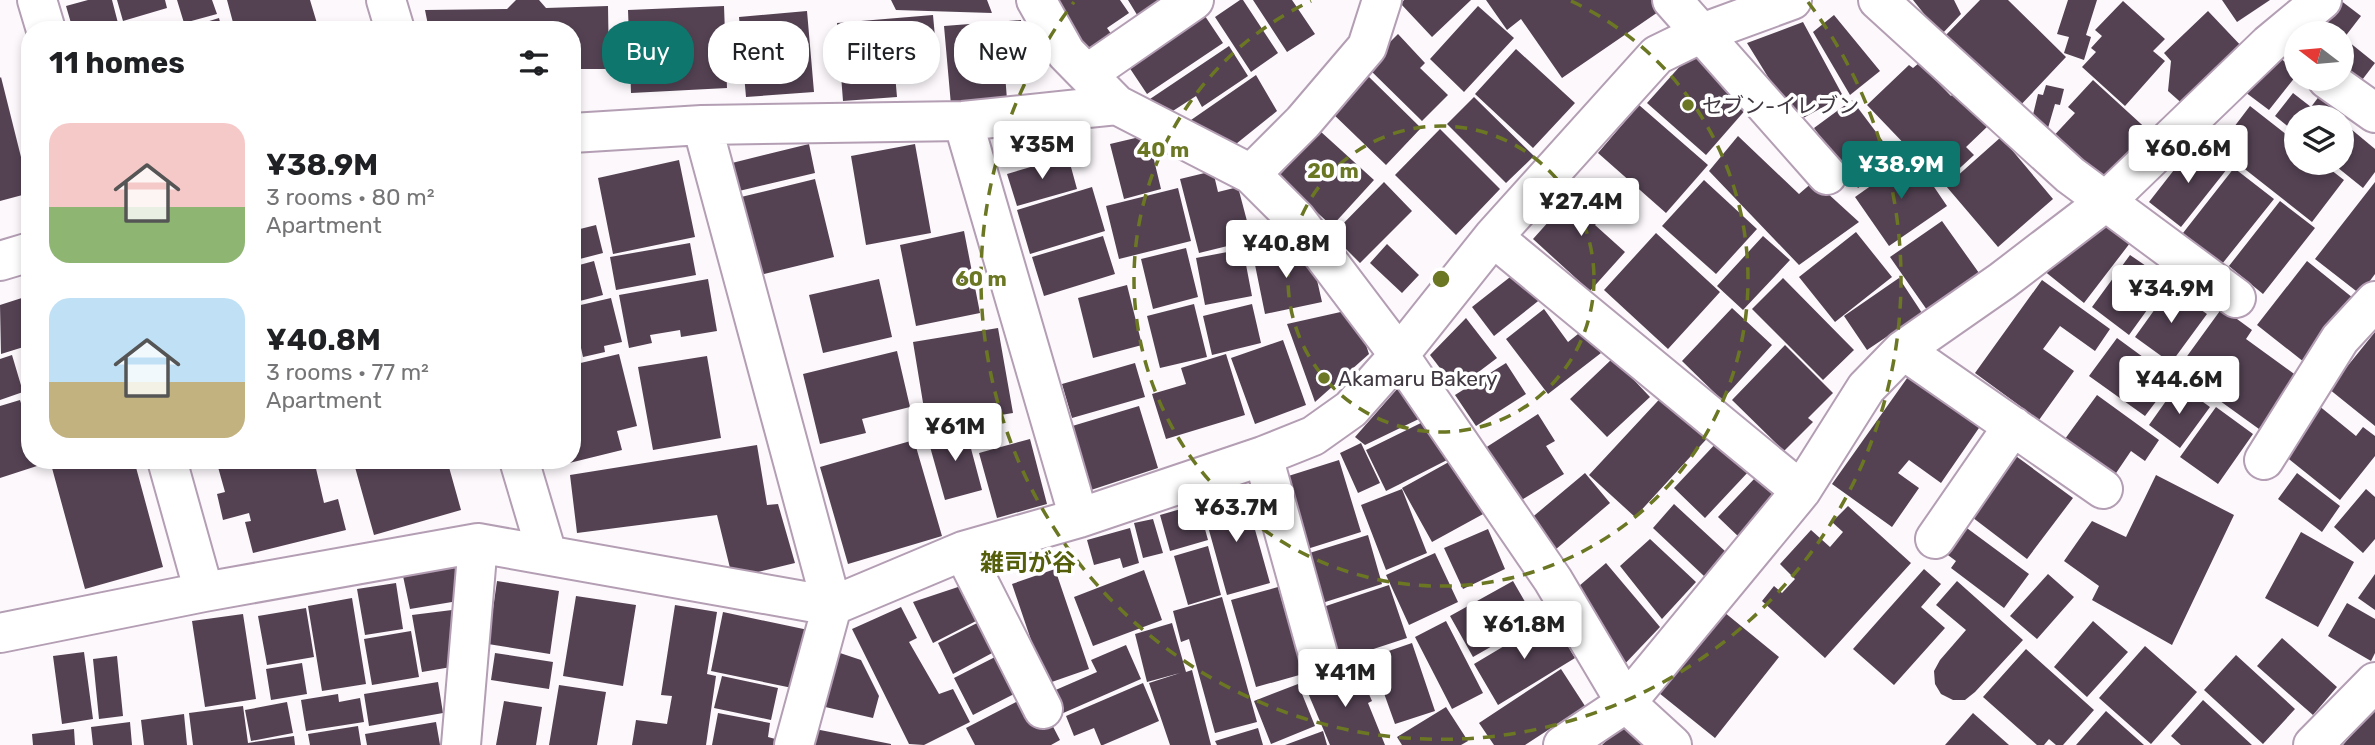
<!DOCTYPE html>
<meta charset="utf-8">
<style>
body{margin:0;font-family:Rubik,"Noto Sans JP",sans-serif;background:#f2f2f2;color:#202124;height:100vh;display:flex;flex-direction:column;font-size:26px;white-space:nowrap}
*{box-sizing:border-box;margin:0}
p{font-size:23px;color:#757577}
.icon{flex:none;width:38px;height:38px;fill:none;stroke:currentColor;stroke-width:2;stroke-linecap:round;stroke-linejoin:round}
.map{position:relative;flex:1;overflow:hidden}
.details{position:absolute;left:21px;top:21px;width:560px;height:448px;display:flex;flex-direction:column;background:#fff;border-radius:28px;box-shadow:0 4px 10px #0003}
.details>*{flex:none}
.hud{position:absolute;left:602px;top:21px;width:665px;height:63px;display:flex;gap:14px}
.needle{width:46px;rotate:286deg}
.controls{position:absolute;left:2284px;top:21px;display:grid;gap:14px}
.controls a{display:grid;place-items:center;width:70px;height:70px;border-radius:50%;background:#fff;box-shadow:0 4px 10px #0003;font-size:35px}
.price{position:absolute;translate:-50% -60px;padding:0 16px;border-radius:7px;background:#fff;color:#222;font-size:23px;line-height:46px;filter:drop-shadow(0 2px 4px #0008)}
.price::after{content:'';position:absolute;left:50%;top:42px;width:21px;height:16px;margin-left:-10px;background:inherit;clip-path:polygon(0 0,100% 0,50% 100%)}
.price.selected{background:#0f766e;color:#fff}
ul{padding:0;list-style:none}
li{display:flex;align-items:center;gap:21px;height:175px;padding:0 28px}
li span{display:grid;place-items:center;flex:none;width:196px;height:140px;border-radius:21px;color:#555}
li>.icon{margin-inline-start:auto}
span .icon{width:84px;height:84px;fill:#fffc;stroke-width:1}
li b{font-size:30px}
h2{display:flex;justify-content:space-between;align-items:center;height:84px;padding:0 28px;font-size:30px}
.tag{padding:0 24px;border-radius:28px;background:#fff;box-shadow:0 4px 10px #0003;font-size:24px;line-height:63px}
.tag.selected{background:#0f766e;color:#fff}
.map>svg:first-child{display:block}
.building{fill:#544253}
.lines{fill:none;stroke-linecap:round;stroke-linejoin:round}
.minor-casing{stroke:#b39eb3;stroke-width:42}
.minor{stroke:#fff;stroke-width:38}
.ring{fill:none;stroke:#6c7723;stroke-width:3.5;stroke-dasharray:12 9}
.poi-dot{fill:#6c7723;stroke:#fff;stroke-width:2.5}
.labels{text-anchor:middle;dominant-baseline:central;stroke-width:7;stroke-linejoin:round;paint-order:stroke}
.poi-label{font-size:21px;fill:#423a42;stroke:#fff;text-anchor:start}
.quarter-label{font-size:24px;font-weight:bold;fill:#545e0b;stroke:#fff}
.centre{fill:#6c7723;stroke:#fff;stroke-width:3.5}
.ring-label{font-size:21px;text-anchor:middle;font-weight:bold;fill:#6c7723;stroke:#fff;stroke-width:7;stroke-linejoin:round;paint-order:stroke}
</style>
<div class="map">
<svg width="2375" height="745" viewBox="0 0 2375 745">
<rect width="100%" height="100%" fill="#fcf8fc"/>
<path class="building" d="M88,0h24l6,23 -23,7h-22l-7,-24z
M117,0h48l2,8 -44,13z
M177,0h35l5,14 -33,9z
M227,0h83l9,30h-84z
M516,0h23l7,8 62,-2 1,63h-37v-39h-143l-4,-20 82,-1z
M891,0h96l5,13 -96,-3z
M1042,0h78l9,13 -22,15 5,7 -32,21z
M1128,0h40l-26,23z
M1240,0h3l35,53 -27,19 -36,-55z
M1253,0h39l23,34 -28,18z
M1404,0h67l-39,37 -31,-33z
M1486,0h168l7,10 -99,68 -41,-59 -14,11z
M1913,0h41l7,14 -20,21z
M1980,0h28l58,57 -50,53 -73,-72z
M2068,0h29l-11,35 5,2 -7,23 -20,-7 5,-16 -12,-3z
M2222,0h48l-33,22z
M2340,0l21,16 -17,22 31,25 -16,21 -17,-14v-37h-47z
M2123,1l42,38 -12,12 12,10 -40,45 -43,-39 14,-15 -5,-4 11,-12 -7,-6z
M724,6l3,82 -96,5 -3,-83z
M1478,6l36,32 -50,54 -34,-33z
M807,11l7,81 -68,5 -7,-80z
M2208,11l37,39 -59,57 -18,-16 3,-30 -7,-8z
M933,15l4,44 -43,4 3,34 -54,4 -6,-78z
M1834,15l46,56 -30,24 -37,-63z
M1205,16l18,27 -76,51 -18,-27z
M219,18l3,12h-31l-1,-3z
M1021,20l3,38 -20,2 3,40 -56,5 -7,-79z
M1803,22l40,74 -47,26 -49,-79z
M1398,34l27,29 -5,5 28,27 -26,26 -56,-55z
M1229,46l19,30 -46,31 -6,-11 -34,22 -12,-19z
M1516,49l59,54 -42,45 -58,-54z
M2273,52l23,19v5l-27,34 -32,-24z
M1690,55l22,5 36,47 -42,48 -59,-52z
M1919,63l32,33 5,-5 33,34 -23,22 8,8 -25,23 -30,-32 -7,6 -45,-47 42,-40 4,3z
M1366,74l55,54 -35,37 -56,-54z
M1256,75l21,36 -46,37 -33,-16 -7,-12z
M1,77l29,116 -30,8v-123z
M2093,80l59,54 -50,56 -54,-48 27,-29 -7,-6z
M2046,85l18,4 -4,16 -5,-1 -7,24 -17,-5 7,-29 5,1z
M2323,91l23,18 -7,8h-43v16l-21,-17 18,-23 18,14z
M1474,97l60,59 -28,27 -59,-59z
M1852,100l45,60 -39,28 -44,-60z
M1639,105l69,60 -42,48 -68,-60z
M2250,106l46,36v21h26l22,17 -32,42 -94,-74z
M2345,124l30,25v23l-12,16 -31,-25h10v-35z
M1440,129l60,60 -44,46 -61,-60z
M1320,131l54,49 -42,46 -54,-49z
M1148,135l13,54 -37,10 -14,-55z
M1738,136l61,58 15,-13 45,41 -60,43 -90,-94z
M2001,137l52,62 -55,48 -52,-61z
M2195,143l32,26 -46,58 -32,-25z
M809,144l6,29 -76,18 -7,-28z
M915,144l16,89 -65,12 -15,-89z
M1068,156l9,33 -60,17 -10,-32z
M1913,156l34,50 -58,40 -34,-49z
M679,160l16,77 -82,17 -15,-76z
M2234,168l40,31 -52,65 -39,-31z
M1213,171l5,21 20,-5 14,53 -53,13 -19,-74z
M815,179l19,78 -74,18 -19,-78z
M1704,180l53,49 -41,45 -54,-48z
M1585,181l27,25 -17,19 30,27 -35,39 -57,-52z
M1384,182l28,29 -52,52 -28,-28z
M2375,182v92l-15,20 -45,-35z
M1092,187l13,44 -75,23 -13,-44z
M1178,188l13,53 -72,18 -13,-53z
M2280,201l35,27 -52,66 -34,-28z
M1942,221l37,52 -52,37 -37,-53z
M596,225l7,28 -31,8v-30z
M2107,225l23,18 -46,60 -41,-33z
M964,231l16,82 -64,13 -16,-81z
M1856,232l36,45 -57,45 -36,-45z
M1656,233l64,59 -52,57 -64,-59z
M1103,236l12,38 -71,22 -12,-39z
M1763,236l27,24 -47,50 -26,-24z
M690,243l6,32 -80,15 -6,-33z
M1387,244l32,31 -17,18 -32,-30z
M1298,245l3,15 11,-2 10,44 -57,12 -12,-59z
M1186,248l12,49 -45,12 -12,-50z
M1243,249l9,47 -47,9 -9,-47z
M2130,255l38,26 -39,54 -37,-28z
M594,261l9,34 -31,8v-36z
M2307,261l51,41 -49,64 -52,-41z
M1519,270l23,28 -48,38 -22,-29z
M1783,278l71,72 -31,30 -71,-71z
M1899,278l23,35 -55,37 -23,-34z
M708,279l9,52 -36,6 -1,-7 -30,5 2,8 -23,5 -10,-53z
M879,279l13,58 -69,16 -14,-58z
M2042,280l68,49 -15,22 -35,-25 -17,23 31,22 -35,49 -64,-47z
M1127,285l15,60 -49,13 -15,-60z
M2170,288l37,26 -36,49 -36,-26z
M28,296l2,7v42l-29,9 -1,-49z
M611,298l11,44 -18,4 1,6 -22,5 -11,-50z
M1194,304l13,53 -47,11 -13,-52z
M1252,304l9,39 -49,12 -9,-39z
M1732,308l40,37 -50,55 -40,-39z
M2222,308l30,22 -6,9 51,37 -38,53 -82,-59z
M1354,309l15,45 -54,48 -28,-78z
M1544,309l24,33 15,-12 18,23 -53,41 -42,-55z
M1466,318l31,40 -41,31 -26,-34z
M998,328l15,85 -86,14 -14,-85z
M2375,332v94l-46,-37z
M2117,338l56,41 -28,37 -56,-40z
M1283,340l23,65 -51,19 -24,-66z
M1785,345l48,48 -25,25 5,4 -29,29 -52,-51z
M897,351l13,56 -48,12 4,14 -46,11 -17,-70z
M619,354l18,72 -20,5 5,19 -69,17 -2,-7h21v-95z
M1226,354l19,61 -79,24 -14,-45 34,-10 -5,-16z
M12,355l11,37 -23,8v-41z
M707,356l14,82 -68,12 -15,-83z
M1613,358l37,39 -43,40 -37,-38z
M1135,363l10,34 -73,21 -10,-34z
M1506,363l20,31 -50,32 -21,-31z
M1910,374l71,51 -40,58 -32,-23 -11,13 21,15 -27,39 -60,-43z
M2178,384l32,23 -30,41 -31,-23z
M1398,388l27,28 -60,29 -10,-8z
M1668,390l45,42 -78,85 -46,-42z
M2097,395l62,45 -14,21 -14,-10 -19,28 -50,-36z
M20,400l10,31v29h9l1,5 -40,13v-72z
M2318,405l38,31 7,-9 12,9v20l-35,44 -60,-48z
M1139,406l19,62 -70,23 -19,-64z
M2216,407l37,27 -35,50 -38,-27z
M1538,414l17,27 -9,5 18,28 -49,30 -33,-54z
M1429,419l20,40 -49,25 -1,-2 1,2 -14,7 -20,-41z
M965,426l17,64 -37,10 -18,-64z
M1030,439l17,65 -50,14 -18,-65z
M914,440l28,96 -94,28 -28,-97z
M1719,440l31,30 -45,48 -31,-30z
M1361,443l19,40 -22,10 -18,-40z
M757,445l10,60 11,-1 17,59 -41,10 -24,-5 -13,-53 -140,18 -7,-58z
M2009,451l64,47 -46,61 -63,-48z
M1456,458l29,55 -53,29 -30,-54z
M78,460h56l29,107 -78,22 -33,-121z
M216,460h98l10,43 14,-4 8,31 -93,23 -8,-31 6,-1 -2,-8 -26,7 -6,-26 8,-2z
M353,460h94l14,50 -87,25z
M1339,460l22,72 -57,18 -22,-72z
M1585,473l25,30 -55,47 -26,-30z
M2297,473l43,33 -18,26 -44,-33z
M2156,475l78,40 -62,130 -80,-45 7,-14 -35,-25 28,-40 34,16z
M1755,478l23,22 -37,39 -23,-22z
M1402,489l25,64 -41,17 -25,-65z
M2366,489l9,8v42l-12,14 -29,-26z
M1245,494l25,89 -43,12 -25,-90z
M1198,504l10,36 -38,11 -10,-36z
M1674,504l52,48 -22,24 -51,-48z
M1848,506l63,57 -86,95 -63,-57 12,-15 8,7 13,-14 -15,-15 31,-34 19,17 13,-15 -11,-10z
M1153,519l10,34 -20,5 -9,-35z
M1956,520l73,54 -25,34 -53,-40 5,-7 -19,-14z
M1130,528l9,35 -16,5 -3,-10 -26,7 -7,-25z
M1488,529l17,40 -42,20 -19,-41z
M2301,532l53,30 -36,65 -53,-29z
M1368,535l14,49 -63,20 -16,-49z
M1650,539l46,43 -34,37 -42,-53z
M1208,546l13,49 -33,10 -14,-49z
M1435,553l23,49 -49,23 -23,-50z
M1606,563l54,64 -41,43 -47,-78z
M458,566l6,34 -54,9 -7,-33z
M1055,569l34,100 -43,15 -34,-100z
M1924,569l17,15 -20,23 24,21 -51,57 -41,-36z
M1144,570l18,50 -69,26 -19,-49z
M2048,574l26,23 -37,42 -27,-23z
M2375,574v36l-17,-12z
M497,581l62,10 -9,63 -62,-10z
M1513,581l23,40 -63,36 -23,-41z
M1957,581l66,59 -48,52 -10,8h-12l-12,-6 -6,-10 -1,-13 6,-11 26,-30 -30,-25z
M396,583l7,46 -38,6 -8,-46z
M1389,585l18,53 -70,23 -17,-53z
M961,586l17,34 -45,23 -20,-41z
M1278,587l25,87 -47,13 -25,-87z
M576,596l60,9 -13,81 -60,-10z
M1222,597l35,125 -42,11 -26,-94 -8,3 -8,-31z
M352,598l14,86 -44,7 -14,-85z
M2347,603l28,16v34l-4,8 -43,-25z
M675,605l42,7 -10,62 9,2 -10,69h-74l4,-25 31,4 5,-28 -11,-1z
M901,607l16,31 -8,4 30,52 14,-5 17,33 -46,23 -15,-1 -57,-115z
M306,608l8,49 -47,8 -9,-49z
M460,609l-3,57 -35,6 -10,-57z
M723,612l90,19 -11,59 -91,-19z
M1724,612l55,45 -64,81 -56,-45z
M243,614l13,85 -51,8 -13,-86z
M1551,618l24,40 -77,47 -24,-41z
M1446,621l37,72 -31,16 -37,-72z
M2093,621l35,31 -41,45 -33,-30z
M979,622l15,30 -41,22 -15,-31z
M1172,623l14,49 6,-2 19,75h-41l-21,-62 31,-10 -33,9 -12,-48z
M411,631l8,46 -47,8 -8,-46z
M2282,638l55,49 -24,28 -56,-49z
M1412,643l23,68 -40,13 -24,-67z
M1126,645l15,34 -80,35 -10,-22 46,-20 -6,-12z
M2145,646l52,46 -46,52 -52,-46z
M2026,649l68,61 -31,35h-7l-7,-6 -5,6h-7l-54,-48z
M834,651l27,9 18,36 -6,22 -52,-12z
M84,652l9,67 -31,5 -9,-68z
M495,653l58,9 -4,27 -58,-9z
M2236,655l59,54 -32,35 -59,-54z
M117,656l6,60 -24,3 -6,-60z
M995,657l19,37 -41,21 -19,-37z
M302,663l5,31 -36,6 -5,-31z
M1356,664l16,37 -4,2 17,42h-55l-25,-59z
M1561,669l24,37 -60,39h-31l-15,-22z
M722,676l56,12 -7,32 -57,-12z
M438,682l5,31 -74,13 -5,-32z
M1143,683l16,38 -56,24h-2l-7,-17 -20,8 -8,-20z
M1298,684l17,42 -44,18 -17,-43z
M559,685l47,7 -9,53h-48z
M338,694l1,8 21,-4 4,24 -58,9 -5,-31z
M1020,700l13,25 15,-8 12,23 -9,5h-76l-9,-17z
M2203,700l49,45h-71l-10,-9z
M504,701l38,6 -6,38h-40z
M287,702l6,31 -42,8 -6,-31z
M243,706l5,37 46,-7 1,9h-102l-4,-32z
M1446,707l22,34 -7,4h-59l-5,-8z
M2375,707v38h-32z
M2106,711l38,34h-68z
M718,713l52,10 -2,14 11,3 -1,5h-66z
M1973,713l36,32h-64z
M184,714l3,31h-43l-3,-25z
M130,722l2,23h-39l-2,-18z
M436,722l4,23h-73l-2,-11z
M1623,724l21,21h-42z
M358,726l3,19h-51l-2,-11z
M810,728l81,16v1h-84z
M1258,728l5,17h-46l-2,-4z
M74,729l1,16h-42l-1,-11z
M1323,731l4,14h-42z"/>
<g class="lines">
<g class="minor-casing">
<path id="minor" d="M37,0l9,30
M386,0l9,30
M1036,0l30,53 51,52 134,69 45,45 103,136 154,225 73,123 46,42
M1672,0l155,175
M1878,0l192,175 166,123
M1087,74l107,-74
M2327,79l48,34
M963,121l116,397
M702,125l130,481 -38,139
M572,133l130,-8 261,-4 154,-16
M1251,174l52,-52 64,-75 15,-47
M1493,237l308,254
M0,261l30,-9
M1903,350l200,139
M1263,456l58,209
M167,460l37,132
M519,460l28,94
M2264,460l76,-121 35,-38
M1935,539l78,-113
M963,551l80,158
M0,633l204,-41 274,-49 354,63 131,-55 116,-33 184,-62 50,-20 38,-27 48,-54 94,-118 164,-182 45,-22 90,-33
M461,745l17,-202
M1563,745l63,-42 175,-212 65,-103 37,-38 99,-69 102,-78 165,-159 53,-44
M2313,745l62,-63"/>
</g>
<use href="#minor" class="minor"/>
</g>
<g class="ring">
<circle cx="1441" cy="279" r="153"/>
<path d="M1571 1A307 307 0 1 1 1311 1"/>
<path d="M1808 2A460 460 0 1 1 1074 2"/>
</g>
<g class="poi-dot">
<circle cx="1688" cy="105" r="7"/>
<circle cx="1324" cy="378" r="7"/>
</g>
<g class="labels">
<g class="poi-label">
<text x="1702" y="105">セブン-イレブン</text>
<text x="1338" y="378">Akamaru Bakery</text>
</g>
<g class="quarter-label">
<text x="1028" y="563">雑司が谷</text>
</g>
</g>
<circle cx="1441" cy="279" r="10" class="centre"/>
<g class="ring-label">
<text x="1163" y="157">40 m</text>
<text x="1333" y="178">20 m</text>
<text x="981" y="286">60 m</text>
</g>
</svg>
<div class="controls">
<a><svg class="needle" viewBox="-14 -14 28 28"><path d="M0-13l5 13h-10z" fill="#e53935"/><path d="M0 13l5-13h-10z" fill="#757577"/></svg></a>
<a><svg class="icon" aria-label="layers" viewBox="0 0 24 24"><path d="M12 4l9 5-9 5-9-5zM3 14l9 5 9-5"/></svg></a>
</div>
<b class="price" style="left:1042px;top:181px">¥35M</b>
<b class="price" style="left:2188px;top:185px">¥60.6M</b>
<b class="price selected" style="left:1901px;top:201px">¥38.9M</b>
<b class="price" style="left:1581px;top:238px">¥27.4M</b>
<b class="price" style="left:1286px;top:280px">¥40.8M</b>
<b class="price" style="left:2171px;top:325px">¥34.9M</b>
<b class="price" style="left:2179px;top:416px">¥44.6M</b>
<b class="price" style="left:955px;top:463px">¥61M</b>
<b class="price" style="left:1236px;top:544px">¥63.7M</b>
<b class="price" style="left:1524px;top:661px">¥61.8M</b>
<b class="price" style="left:1345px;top:709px">¥41M</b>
<div class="hud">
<a class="tag selected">Buy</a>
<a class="tag">Rent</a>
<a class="tag">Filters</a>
<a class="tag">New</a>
</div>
<section class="details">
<h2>11 homes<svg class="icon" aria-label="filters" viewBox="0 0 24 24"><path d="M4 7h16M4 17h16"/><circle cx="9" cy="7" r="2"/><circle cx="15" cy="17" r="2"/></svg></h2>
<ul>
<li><span style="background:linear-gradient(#f6c9c9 60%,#8fb573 0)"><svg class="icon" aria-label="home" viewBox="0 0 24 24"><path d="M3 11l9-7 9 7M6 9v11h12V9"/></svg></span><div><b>¥38.9M</b><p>3 rooms · 80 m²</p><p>Apartment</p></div></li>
<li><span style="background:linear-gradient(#bfe0f5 60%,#c2b280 0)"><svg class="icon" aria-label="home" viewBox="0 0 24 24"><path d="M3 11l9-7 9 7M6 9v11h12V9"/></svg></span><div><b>¥40.8M</b><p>3 rooms · 77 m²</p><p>Apartment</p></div></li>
</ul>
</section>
</div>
